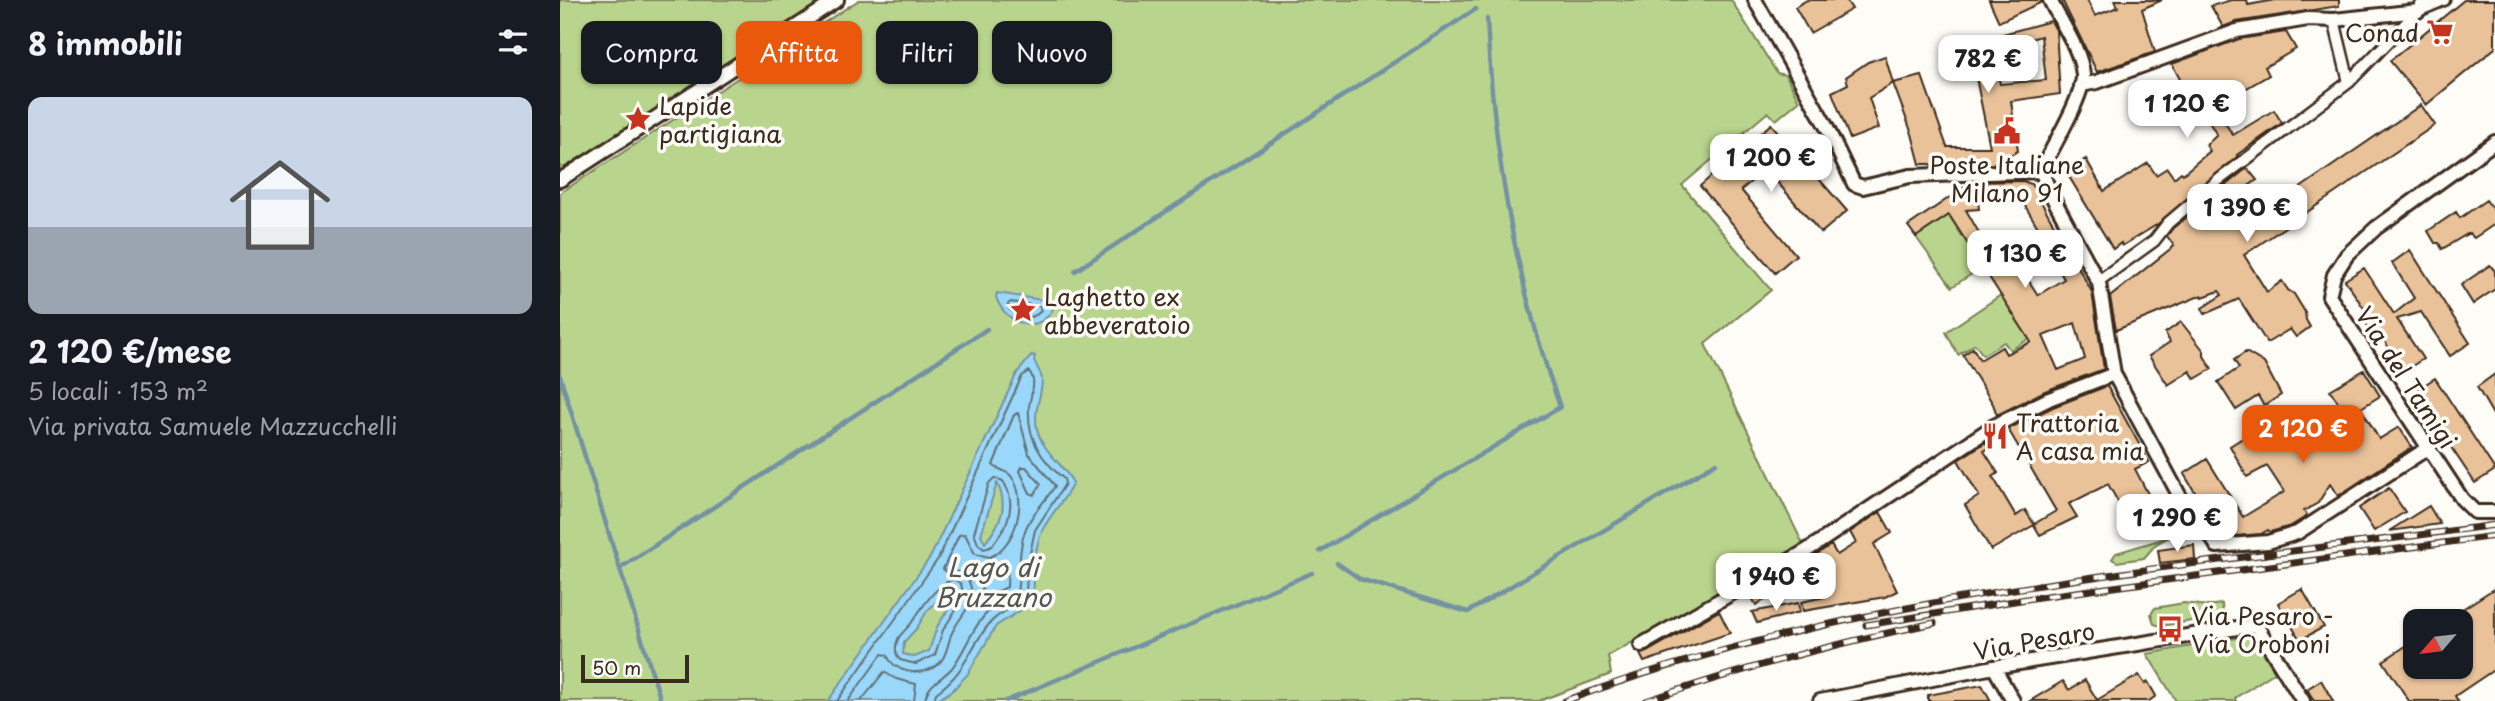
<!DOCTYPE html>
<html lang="it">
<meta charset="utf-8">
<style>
body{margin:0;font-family:"Playpen Sans",sans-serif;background:#20242c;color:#f1f3f6;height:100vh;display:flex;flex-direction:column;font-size:26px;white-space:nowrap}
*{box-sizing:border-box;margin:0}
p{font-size:23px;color:#9ea1a6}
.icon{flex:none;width:38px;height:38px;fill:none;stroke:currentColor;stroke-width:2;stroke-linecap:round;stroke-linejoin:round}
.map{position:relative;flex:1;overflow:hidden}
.details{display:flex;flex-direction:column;background:#171b24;width:560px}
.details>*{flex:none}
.top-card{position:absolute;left:21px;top:21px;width:665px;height:63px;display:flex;gap:14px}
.needle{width:46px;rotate:242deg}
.fabs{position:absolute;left:1843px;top:609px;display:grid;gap:14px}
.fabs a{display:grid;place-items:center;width:70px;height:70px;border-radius:14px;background:#171b24;box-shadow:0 2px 5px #0004;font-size:35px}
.scale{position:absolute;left:21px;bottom:18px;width:108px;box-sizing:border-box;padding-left:7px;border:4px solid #3b2a1e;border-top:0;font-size:19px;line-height:24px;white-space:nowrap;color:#3b2a1e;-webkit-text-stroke:5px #fdfcf7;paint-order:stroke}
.price{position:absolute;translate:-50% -60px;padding:0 16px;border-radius:14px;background:#fff;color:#222;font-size:23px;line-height:46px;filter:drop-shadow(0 2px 4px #0008)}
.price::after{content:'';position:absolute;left:50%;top:42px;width:21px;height:16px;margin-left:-10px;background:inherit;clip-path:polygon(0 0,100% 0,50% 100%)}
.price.on{background:#ea580c;color:#fff}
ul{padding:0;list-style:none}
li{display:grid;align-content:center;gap:14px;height:371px;padding:0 28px}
li span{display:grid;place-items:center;height:217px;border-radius:14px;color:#555}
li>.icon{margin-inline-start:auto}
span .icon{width:126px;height:126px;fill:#fffc;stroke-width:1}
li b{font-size:30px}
h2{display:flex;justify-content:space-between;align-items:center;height:84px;padding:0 28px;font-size:30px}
.chip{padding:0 24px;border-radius:14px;background:#171b24;box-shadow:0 2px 5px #0004;font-size:24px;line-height:63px}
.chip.on{background:#ea580c;color:#fff}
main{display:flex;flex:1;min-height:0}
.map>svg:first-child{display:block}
.green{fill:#b9d58d;stroke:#7a8056;stroke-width:2}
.water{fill:#9ad8fb;stroke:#7492a3;stroke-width:2;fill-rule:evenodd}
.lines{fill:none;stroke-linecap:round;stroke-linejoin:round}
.shore{stroke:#617076;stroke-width:2}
.stream{stroke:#7492a3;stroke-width:4.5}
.building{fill:#e9c299;stroke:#3b2a1e;stroke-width:2;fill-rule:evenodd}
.pedestrian-casing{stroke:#3b2a1e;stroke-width:15}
.minor-casing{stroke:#3b2a1e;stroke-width:18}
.pedestrian{stroke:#fdfcf7;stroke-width:10}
.minor{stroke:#fdfcf7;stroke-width:12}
.rail-casing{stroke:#3b2a1e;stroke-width:7}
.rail{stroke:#fdfcf7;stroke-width:4.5;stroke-dasharray:13;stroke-linecap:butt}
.labels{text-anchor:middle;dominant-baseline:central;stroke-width:7;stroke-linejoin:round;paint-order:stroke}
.poi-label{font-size:24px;fill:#3b2a1e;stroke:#fdfcf7;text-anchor:start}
.street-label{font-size:24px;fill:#3b2a1e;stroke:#fdfcf7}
.water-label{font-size:26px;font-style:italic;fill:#535655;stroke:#fdfcf7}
</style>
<main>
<section class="details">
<h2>8 immobili<svg class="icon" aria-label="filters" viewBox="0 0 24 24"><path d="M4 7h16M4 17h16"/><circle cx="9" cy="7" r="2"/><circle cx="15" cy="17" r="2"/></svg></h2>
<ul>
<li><span style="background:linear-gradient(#c9d6e8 60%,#9aa5b1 0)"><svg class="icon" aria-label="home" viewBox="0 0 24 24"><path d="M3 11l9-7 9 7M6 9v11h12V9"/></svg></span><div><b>2 120 €/mese</b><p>5 locali · 153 m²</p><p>Via privata Samuele Mazzucchelli</p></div></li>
</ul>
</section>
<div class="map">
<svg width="1935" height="701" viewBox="0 0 1935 701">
<rect width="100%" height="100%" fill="#fdfcf7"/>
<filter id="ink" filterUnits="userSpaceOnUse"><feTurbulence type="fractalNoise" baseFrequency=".0143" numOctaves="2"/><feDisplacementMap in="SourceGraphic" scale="14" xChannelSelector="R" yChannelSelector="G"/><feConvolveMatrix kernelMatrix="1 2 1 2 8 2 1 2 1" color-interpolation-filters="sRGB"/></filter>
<g filter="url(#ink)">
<path class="green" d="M0,0h281l-281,184z
M299,0h872l46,73 9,2 13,26 -23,19 -8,-8 -86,73 89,105 -66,54 99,202 -196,110 3,18 -72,27h-979v-508z
M1389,215l35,51 -32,21 -36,-50z
M1441,295l28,44 -19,11 -6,-8 -21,13 -8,-11 -17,11 -12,-23z
M1609,537l-13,7 -12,14 -27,4 -5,-3 4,-6z
M1624,603l23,3 15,-2 1,12 -62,10 -7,-2 -3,-10 4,-6z
M1693,635l22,37 -40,26 1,3h-60l-29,-47z"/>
<path class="water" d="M437,293l59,9c-12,35 -50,25 -60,-5z
M472,355l3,1 -1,4c2,6 8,14 8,20 0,17 -9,29 -5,49 6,24 26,34 36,54 -8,17 -21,29 -30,46 -11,22 -8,48 -10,71l-7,7 -30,19 -29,49 -14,15 -17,11h-108l103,-145 86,-183zM437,483c12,23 4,40 -12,60l-4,-8zM394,585l3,10 -20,32 -8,24 -14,6 -12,-3 1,-12 13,-14 10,-17z"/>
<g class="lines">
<path class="shore" d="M451,302l28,4 2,5c-10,10 -23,7 -33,-3v-4z
M462,467h4l15,17 -7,11 -4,-2 -10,-22z
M435,478l8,3c13,20 8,39 -6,58 -4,6 -5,8 -13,10l-6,-5 -4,-11 15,-50z
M444,562l4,3 -1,22 -22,11 -9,-29 16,-2z
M394,579l7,5 3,13 -21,33 -8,25 -19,9 -16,-4c-5,-6 -5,-14 -2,-21 3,-6 10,-11 14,-17 10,-14 24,-38 42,-43z
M277,701l101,-142 84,-183 7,-5c9,12 1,23 0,36 -2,31 12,53 35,72l1,5 -30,46 -8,37 -1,30c-11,11 -26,14 -36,26 -22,26 -23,48 -54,70l-2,8
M288,701l34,-47 5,1c8,20 40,23 54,6 6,-7 7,-18 10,-26 5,-13 17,-24 21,-37 0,-18 -8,-30 -26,-26l-3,-3 16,-34 6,-1 10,20 15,3c26,-11 39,-58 21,-81 -6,-7 -14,-6 -18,-11l21,-50 4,-2 11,41 26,32c-8,13 -19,23 -26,36 -12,22 -8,48 -12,71 -11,8 -23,12 -32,22 -14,15 -20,36 -33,53 -10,11 -26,17 -27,33
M301,701l23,-29 12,7 20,5 -2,17"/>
<path class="stream" d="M515,271l401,-262
M0,376l101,325
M760,551l240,-144c-44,-124 -67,-257 -73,-388
M777,563l23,16 108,33 248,-149
M60,568l367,-239
M446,701l306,-128"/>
</g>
<path class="building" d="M1247,0h39l6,9 -42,24 -15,-26z
M1429,0h52l1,2 -43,20z
M1502,0h25l8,16 23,-9 -3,-7h47l-20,9 13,43 -58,20z
M1671,0h16l1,5 27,-5h64v6l-103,16 -13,5 -12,-21z
M1904,0h31v48l-69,57 -36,-44z
M1491,21l5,9 4,64 -49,7 7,50 -25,13 -61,2 -1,-2h-11l-8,-30 -19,-51 29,-7 25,71h43l-21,-104zM1481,36l5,44 -46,4 -8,-34z
M1726,32l10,17 -31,18 4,8 -55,32 19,28 41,-25 8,13 -45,32 1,1 -80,68 -36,22 -1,-3 -8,6 -45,-74 9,-5 -3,-4 12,-7 18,32 44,-28 8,12 11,-7 7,10 7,-6 2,2 27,-23 -4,-6 11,-10 -19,-31 -4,2 -22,-42 67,-25z
M1325,56l8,27 -24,15 10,30 -29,11 -18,-47 16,-8 -2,-7 22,-15z
M1861,105l14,20 -191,130 23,37 15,-11 6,9 6,4 11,18 1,8 4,7 -14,10 -6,-8 -23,14 -28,-44 -34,15 -3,-6 20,-13 -3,-4 -16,6 -1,-2 -86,35 -6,-33 64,-51 -7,-10 6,-8 74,-60 10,12 -21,15 16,26z
M1211,124l76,87 -26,22 -55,-64 -25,21 55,65 -21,18 -75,-87z
M1463,181l8,3 61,108 12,77 -59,22 -48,24 -4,-11 -30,-49 10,-7 7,12 22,-13 4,7 25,-12 -82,-127 -33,22 -8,-11 64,-44zM1459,196l20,33 -48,25 -25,-44 13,-1 -1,-8zM1488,251l16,28 -26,16 -19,-29zM1515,323l10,36 -27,11 -15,-34z
M1926,200l9,12v12l-21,14 -5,-5 -27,16 -3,-6h-4l-7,-12 28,-19 4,6z
M1850,250l60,93 -20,13 -29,-44 -24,7 26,40 -19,12 -30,-46 -5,3 -7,-12 5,-3 -22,-33 19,-12 30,46 20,-16 -22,-35z
M1930,265l5,6v18l-22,15 -12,-19z
M1621,322l23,29v5l8,13 -17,10 -5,-8 -22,14 -19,-29 21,-14 -5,-9z
M1686,352l18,11 17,32 -17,11 -6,-10 -22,14 -18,-28 21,-14 -5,-8z
M1804,370l16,26 -19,12 18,31 20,-12 13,20 -74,49 -8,-12 -12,19 -14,8 3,5 -16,10 -21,6 -2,-2 -7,4 -39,3 -38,-63 23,-15 36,58 41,-25 -17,-26 -20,11 -17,-31 22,-14 10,17 22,-13 4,7 54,-35 -12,-18z
M1935,374v44l-18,-31z
M1875,378l60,92 -20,13 -31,-46 -3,2 -8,-12 4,-2 -21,-35z
M1547,386l42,76 -14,7 27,52 -26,13 -28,-50 -39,20 8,13 -37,18 -6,-10 -43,25 -26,-45 14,-9 -21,-36 28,-18 3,6 -5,3 14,22 -5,4 23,39 9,-6 9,14 22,-13 -48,-82 45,-22z
M1829,488l16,24 -31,19 -15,-23z
M1869,506l11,18 -51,7z
M1320,512l12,21 -18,11 23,47 -12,6 -82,14 -2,-9 23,-5 -15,-22 -53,30 -7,-12 37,-19 45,-29 6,10 19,-12 -6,-11z
M1634,545l1,14 -35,4 -2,-13z
M1935,588v81l-40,27 3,5h-49l-26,-40 32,-21v27h45v-46h-16z
M1742,589l22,38 -24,13 -22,-37z
M1238,603l2,9 -43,11 -5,-11z
M1159,611l11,22 -86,29 -4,-8 5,-1z
M1579,675l6,9 3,-2 8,14 -7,5h-119l33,-20 6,9 16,-10 12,20z
M1761,680l12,21h-19l-7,-12z
M1422,685l9,16h-63v-6z"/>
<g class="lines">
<g class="pedestrian-casing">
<path id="pedestrian" d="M1774,20l15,62
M1539,283l2,-4 53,-38 14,-18 52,-44 129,-97 69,-71 26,-11"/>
</g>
<g class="minor-casing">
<path id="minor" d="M1195,0l70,124 29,60 9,3 47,-11 131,-5
M1521,85l16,-3 140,-51 71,-12 26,1 84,-9 8,-11
M1935,142l-119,86 -29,27 -13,20 -5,21 133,203 13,13h20
M1481,171l12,27 46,85 15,91 71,132 16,14 16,26 51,-4 29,-9 131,-85
M1481,171c10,-22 43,-75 42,-96 -2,-25 -22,-52 -33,-75
M0,180l277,-180
M1081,645l165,-94 188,-125 55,-27 65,-25
M1434,667l19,34
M1260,701l174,-34 262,-42 47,76"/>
</g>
<use href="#pedestrian" class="pedestrian"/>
<use href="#minor" class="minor"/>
<g class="rail-casing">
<path id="rail" d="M1306,625l173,-28 456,-61
M1005,701c298,-111 617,-133 930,-176
M1086,701c94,-32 190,-58 288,-78"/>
</g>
<use href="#rail" class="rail"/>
</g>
</g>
<defs>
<g id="supermarket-bare" transform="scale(2.1)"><path d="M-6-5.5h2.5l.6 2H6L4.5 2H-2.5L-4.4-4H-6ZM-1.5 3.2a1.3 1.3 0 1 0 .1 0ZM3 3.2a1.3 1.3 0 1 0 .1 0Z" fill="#c8321e" stroke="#fdfcf7" stroke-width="2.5" paint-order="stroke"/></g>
<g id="sight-bare" transform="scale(2.1)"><path d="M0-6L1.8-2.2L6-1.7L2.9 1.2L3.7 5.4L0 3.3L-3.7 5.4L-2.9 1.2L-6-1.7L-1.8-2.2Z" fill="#c8321e" stroke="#fdfcf7" stroke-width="2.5" paint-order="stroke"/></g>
<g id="civic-bare" transform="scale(2.1)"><path d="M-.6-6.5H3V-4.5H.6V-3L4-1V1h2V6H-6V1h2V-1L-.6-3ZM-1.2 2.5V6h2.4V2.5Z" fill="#c8321e" stroke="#fdfcf7" stroke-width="2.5" paint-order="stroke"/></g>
<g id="restaurant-bare" transform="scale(2.1)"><path d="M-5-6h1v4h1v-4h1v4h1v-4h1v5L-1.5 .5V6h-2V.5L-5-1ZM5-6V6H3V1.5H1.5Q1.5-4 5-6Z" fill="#c8321e" stroke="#fdfcf7" stroke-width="2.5" paint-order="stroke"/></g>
<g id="bus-bare" transform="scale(2.1)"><path d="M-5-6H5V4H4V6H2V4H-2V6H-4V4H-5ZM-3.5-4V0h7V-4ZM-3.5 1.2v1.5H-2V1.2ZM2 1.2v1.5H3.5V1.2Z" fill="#c8321e" stroke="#fdfcf7" stroke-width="2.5" paint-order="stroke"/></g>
</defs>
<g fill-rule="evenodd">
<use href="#supermarket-bare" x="1880" y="32"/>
<use href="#sight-bare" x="78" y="119"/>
<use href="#civic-bare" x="1447" y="131"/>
<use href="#sight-bare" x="463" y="310"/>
<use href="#restaurant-bare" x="1435" y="436"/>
<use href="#bus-bare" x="1610" y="629"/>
</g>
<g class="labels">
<g class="poi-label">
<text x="1859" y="32" text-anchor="end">Conad</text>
<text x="99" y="105">Lapide<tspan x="99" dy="28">partigiana</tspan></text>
<text x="1447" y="164" text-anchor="middle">Poste Italiane<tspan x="1447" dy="28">Milano 91</tspan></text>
<text x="484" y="296">Laghetto ex<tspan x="484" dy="28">abbeveratoio</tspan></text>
<text x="1456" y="422">Trattoria<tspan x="1456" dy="28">A casa mia</tspan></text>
<text x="1631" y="615">Via Pesaro -<tspan x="1631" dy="28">Via Oroboni</tspan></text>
</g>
<g class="street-label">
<text transform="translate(1847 377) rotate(57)">Via del Tamigi</text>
<text transform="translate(1474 640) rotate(-10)">Via Pesaro</text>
</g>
<g class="water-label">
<text x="433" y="566">Lago di<tspan x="433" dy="30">Bruzzano</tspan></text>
</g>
</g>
</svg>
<div class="fabs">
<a><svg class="needle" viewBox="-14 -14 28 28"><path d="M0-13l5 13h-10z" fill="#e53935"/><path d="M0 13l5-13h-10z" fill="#9ea1a6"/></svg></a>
</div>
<div class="scale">50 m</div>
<b class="price" style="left:1428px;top:95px">782 €</b>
<b class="price" style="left:1627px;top:140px">1 120 €</b>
<b class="price" style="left:1211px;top:194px">1 200 €</b>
<b class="price" style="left:1687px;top:244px">1 390 €</b>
<b class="price" style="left:1465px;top:290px">1 130 €</b>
<b class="price on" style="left:1743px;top:465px">2 120 €</b>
<b class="price" style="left:1617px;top:554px">1 290 €</b>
<b class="price" style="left:1216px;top:613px">1 940 €</b>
<div class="top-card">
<a class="chip">Compra</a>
<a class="chip on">Affitta</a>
<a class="chip">Filtri</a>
<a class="chip">Nuovo</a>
</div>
</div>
</main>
